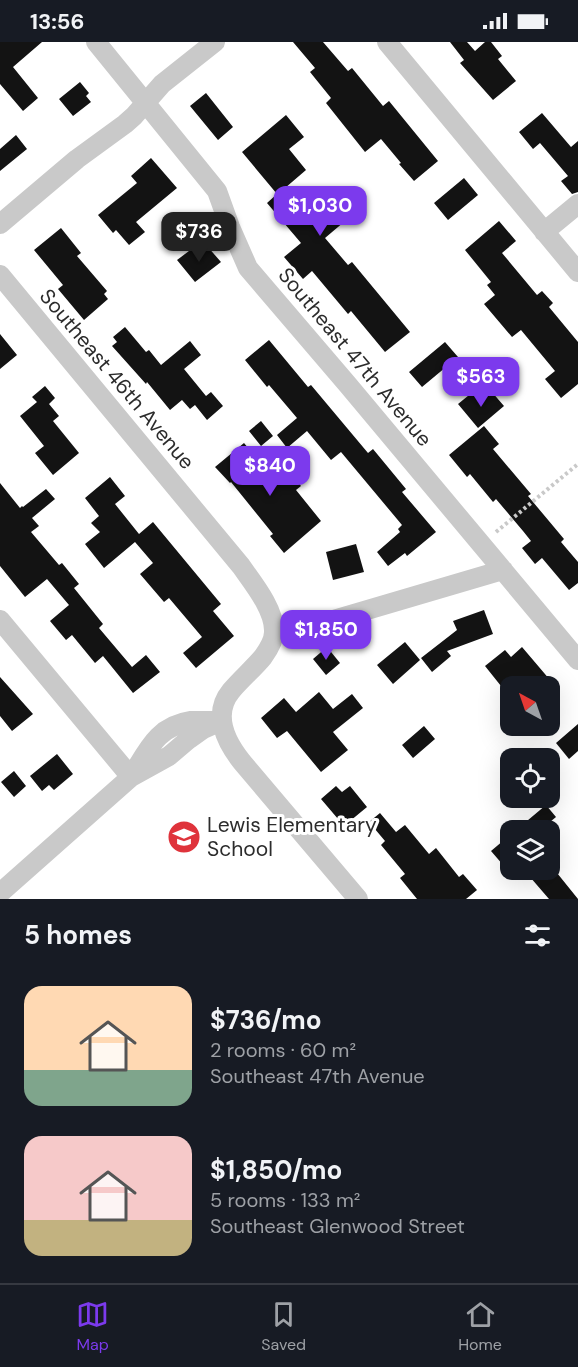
<!DOCTYPE html>
<meta charset="utf-8">
<style>
body{margin:0;font-family:"DM Sans",sans-serif;background:#20242c;color:#f1f3f6;height:100vh;display:flex;flex-direction:column;font-size:22px;white-space:nowrap}
*{box-sizing:border-box;margin:0}
p{font-size:20px;color:#9ea1a6}
.icon{flex:none;width:33px;height:33px;fill:none;stroke:currentColor;stroke-width:2;stroke-linecap:round;stroke-linejoin:round}
.map{position:relative;height:857px;overflow:hidden}
.panel{display:flex;flex-direction:column;background:#171b24;flex:1}
.panel>*{flex:none}
.needle{width:39px;rotate:320deg}
.tools{position:absolute;left:500px;top:634px;display:grid;gap:12px}
.tools a{display:grid;place-items:center;width:60px;height:60px;border-radius:12px;background:#171b24;box-shadow:0 6px 24px #0002;font-size:30px}
.price{position:absolute;translate:-50% -51px;padding:0 14px;border-radius:12px;background:#7c3aed;color:#fff;font-size:20px;line-height:39px;filter:drop-shadow(0 2px 3px #0008)}
.price::after{content:'';position:absolute;left:50%;top:36px;width:18px;height:14px;margin-left:-9px;background:inherit;clip-path:polygon(0 0,100% 0,50% 100%)}
.price.selected{background:#222;color:#fff}
ul{padding:0;list-style:none}
li{display:flex;align-items:center;gap:18px;height:150px;padding:0 24px}
li span{display:grid;place-items:center;flex:none;width:168px;height:120px;border-radius:18px;color:#555}
li>.icon{margin-inline-start:auto}
span .icon{width:72px;height:72px;fill:#fffc;stroke-width:1}
li b{font-size:26px}
h2{display:flex;justify-content:space-between;align-items:center;height:72px;padding:0 24px;font-size:26px}
.status{display:flex;justify-content:space-between;align-items:center;height:42px;padding:0 30px;background:#171b24;direction:ltr}
.status svg{height:16px;fill:currentColor}
.dock{display:flex;justify-content:space-around;align-items:center;height:84px;border-top:2px solid #363941;background:#171b24;font-size:16px;color:#9ea1a6}
.dock a{display:grid;justify-items:center;gap:3px}
.dock .selected{color:#7c3aed}
.map>svg:first-child{display:block}
.building{fill:#131313}
.lines{fill:none;stroke-linecap:round;stroke-linejoin:round}
.path{stroke:#c9c9c9;stroke-width:4;stroke-dasharray:3 3;stroke-linecap:butt}
.minor{stroke:#c9c9c9;stroke-width:20}
.labels{text-anchor:middle;dominant-baseline:central;stroke-width:6;stroke-linejoin:round;paint-order:stroke}
.street-label{font-size:21px;fill:#2c2c2c;stroke:#fff}
.poi-label{font-size:21px;fill:#2c2c2c;stroke:#fff;text-anchor:start}
</style>
<div class="status"><b>13:56</b><svg viewBox="0 0 49 12"><path d="M0 12V9h3v3zM5 12V6h3v6zM10 12V3h3v9zM15 12V0h3v12zM26 1h20v11H26zM47 4h2v5h-2z"/></svg></div>
<div class="map">
<svg width="578" height="857" viewBox="0 0 578 857">
<rect width="100%" height="100%" fill="#fff"/>
<path class="building" d="M0,0h42l-29,25 25,31 -15,13 -23,-27z
M293,0h30l25,29 4,-3 31,38 6,-5 49,60 -24,20 -15,-17 2,-1 -20,-24 -16,13 -39,-49 5,-5 -21,-26 5,-4z
M450,0h17l8,9 10,-9h6l11,14 -4,3 18,22 -23,19 -33,-37 4,-3z
M80,40l9,11 -3,3 5,6 -18,14 -14,-17z
M206,51l27,34 -15,13 -28,-34z
M542,71l29,34 7,-6v51l-6,2 -11,-13 7,-5 -28,-33 -7,6 -14,-17z
M286,73l18,22 -15,12 17,21 -21,18 29,34 24,-21 13,15 -26,22 23,27 4,-3 58,70 -25,20 -34,-41 -3,3 -36,-43 -9,8 -19,-22 17,-14 -34,-40 10,-9 -35,-42z
M16,93l11,14 -27,22v-22z
M151,116l26,30 -41,34 9,10 -16,13 -13,-15 -3,3 -15,-18 39,-32 -6,-7z
M464,136l14,17 -30,25 -14,-17z
M499,179l17,20 -14,12 35,42 5,-4 11,12 -4,4 29,35v42l-17,14 -16,-19 10,-8 -34,-41 -9,7 -28,-33 11,-9 -8,-10 4,-3 -26,-32z
M61,186l20,25 -4,3 30,35 -3,3 4,5 -24,21 -26,-31 5,-4 -29,-35z
M207,204l14,16 -26,20 -18,-22 16,-12 5,6z
M125,285l21,25 3,-2 12,15 29,-24 11,14 -17,14 22,27 5,-4 12,14 -16,14 -12,-15 -5,4 -8,-9 -12,10 -23,-28 -1,2 -34,-38 5,-4 -4,-5z
M0,292l17,21 -17,14z
M269,298l39,47 3,-2 57,68 5,-4 33,40 -4,3 34,40 -29,24 -2,-3 -17,13 -11,-14 23,-20 -2,-3 4,-4 -61,-73 -10,8 -24,-29 -20,17 -10,-13 20,-17 -28,-33 -2,2 -22,-27z
M445,300l13,15 -36,30 -13,-15z
M45,344l10,12 -6,6 10,12 -6,5 26,32 -26,22 -18,-22 9,-7 -24,-30 17,-14 -5,-5z
M474,349l6,9 11,-9 13,15 -26,22 -20,-24z
M261,379l12,15 -12,10 -12,-15z
M484,384l15,18 -6,5 38,45 -3,2 36,43 -3,3 17,20v21l-9,7 -27,-32 -7,6 -13,-16 9,-7 -8,-10 -27,-32 -3,3 -23,-28 -3,3 -18,-22z
M244,401l31,37 13,-11 13,17 -5,4 25,31 -37,32 -14,-17 3,-2 -42,-52 -1,1 -15,-16z
M110,435l15,19 -10,8 24,30 14,-12 68,82 -8,7 21,25 -38,32 -13,-15 19,-16 -33,-39 -5,4 -24,-28 13,-11 -18,-21 -31,26 -19,-24 15,-12 -9,-9 8,-7 -14,-18z
M0,441l20,25 2,-2 1,1 23,-18 9,10 -23,19 7,8 -8,6 28,33 3,-2 17,21 -5,4 29,36 -4,4 33,39 14,-12 14,17 -27,21 -30,-37 -8,7 -23,-28 -6,5 -16,-19 19,-16 -22,-26 -22,18 -25,-31z
M356,502l8,28 -31,8 -7,-28z
M484,568l9,24 -46,17 4,5 -19,16 -11,-14 36,-28 -4,-9z
M405,600l15,18 -27,24 -16,-19z
M327,605l13,16 -14,12 -13,-16z
M522,605l34,40h-46l-5,4 -20,-25 20,-16 6,7z
M0,635l33,37 -21,17 -12,-15z
M319,650l14,17 19,-15 11,14 -30,24 15,18 -27,22 -34,-41 -10,7 -16,-20 23,-20 12,14z
M578,682v27l-9,8 -13,-16z
M424,684l11,13 -22,19 -11,-13z
M57,712l16,20 -19,16 -5,-5 -7,6 -12,-15z
M14,729l12,15 -12,11 -13,-15z
M336,744l6,6 8,-6 17,21 -23,19 -23,-27z
M546,763l10,12 -17,14h-24z
M380,771l16,19 9,-7 24,29 7,-6 23,29 4,-3 14,16 -11,9h-49l-17,-21 5,-4 -24,-29 4,-4 -16,-19z
M510,793v38l-19,-22z
M553,826l25,31h-29l-25,-29h27z"/>
<g class="lines">
<path class="path" d="M496,490l82,-68"/>
<path class="minor" d="M96,0l121,149 13,36 18,41 100,117 230,275
M387,0l191,230
M0,182l77,-65 48,-35 9,-8 28,-32 53,-42
M544,190l34,-28
M0,233l241,291c12,17 34,44 33,66 0,9 -6,18 -11,25 -10,12 -22,22 -32,34 -19,23 -5,51 11,71l116,137
M0,578l131,157 -131,116
M274,591l49,-10 180,-53
M191,679h30l-18,8 -14,10 -20,17 -38,21c17,-27 26,-51 60,-56z"/>
</g>
<defs>
<g id="school-disc" transform="scale(1.725)"><circle r="9.5" fill="#df333b" stroke="#fff"/><path d="M0-5L7-2L0 1L-7-2ZM-4 1L0 2.5L4 1V4Q0 6-4 4Z" fill="#fff"/></g>
</defs>
<g fill-rule="evenodd">
<use href="#school-disc" x="184" y="795"/>
</g>
<g class="labels">
<g class="street-label">
<text transform="translate(355 315) rotate(50)">Southeast 47th Avenue</text>
<text transform="translate(117 337) rotate(50)">Southeast 46th Avenue</text>
</g>
<g class="poi-label">
<text x="207" y="783">Lewis Elementary<tspan x="207" dy="24">School</tspan></text>
</g>
</g>
</svg>
<div class="tools">
<a><svg class="needle" viewBox="-14 -14 28 28"><path d="M0-13l5 13h-10z" fill="#e53935"/><path d="M0 13l5-13h-10z" fill="#9ea1a6"/></svg></a>
<a><svg class="icon" aria-label="locate" viewBox="0 0 24 24"><circle cx="12" cy="12" r="6"/><path d="M12 2v4M12 18v4M2 12h4M18 12h4"/></svg></a>
<a><svg class="icon" aria-label="layers" viewBox="0 0 24 24"><path d="M12 4l9 5-9 5-9-5zM3 14l9 5 9-5"/></svg></a>
</div>
<b class="price" style="left:320px;top:195px">$1,030</b>
<b class="price selected" style="left:199px;top:221px">$736</b>
<b class="price" style="left:481px;top:366px">$563</b>
<b class="price" style="left:270px;top:455px">$840</b>
<b class="price" style="left:326px;top:619px">$1,850</b>
</div>
<section class="panel">
<h2>5 homes<svg class="icon" aria-label="filters" viewBox="0 0 24 24"><path d="M4 7h16M4 17h16"/><circle cx="9" cy="7" r="2"/><circle cx="15" cy="17" r="2"/></svg></h2>
<ul>
<li><span style="background:linear-gradient(#ffd9b3 70%,#7fa58c 0)"><svg class="icon" aria-label="home" viewBox="0 0 24 24"><path d="M3 11l9-7 9 7M6 9v11h12V9"/></svg></span><div><b>$736/mo</b><p>2 rooms · 60 m²</p><p>Southeast 47th Avenue</p></div></li>
<li><span style="background:linear-gradient(#f6c9c9 70%,#c2b280 0)"><svg class="icon" aria-label="home" viewBox="0 0 24 24"><path d="M3 11l9-7 9 7M6 9v11h12V9"/></svg></span><div><b>$1,850/mo</b><p>5 rooms · 133 m²</p><p>Southeast Glenwood Street</p></div></li>
</ul>
</section>
<nav class="dock">
<a class="selected"><svg class="icon" aria-label="map" viewBox="0 0 24 24"><path d="M3 6l6-2 6 2 6-2v14l-6 2-6-2-6 2zM9 4v14M15 6v14"/></svg>Map</a>
<a><svg class="icon" aria-label="saved" viewBox="0 0 24 24"><path d="M7 4h10v16l-5-4-5 4z"/></svg>Saved</a>
<a><svg class="icon" aria-label="home" viewBox="0 0 24 24"><path d="M3 11l9-7 9 7M6 9v11h12V9"/></svg>Home</a>
</nav>
